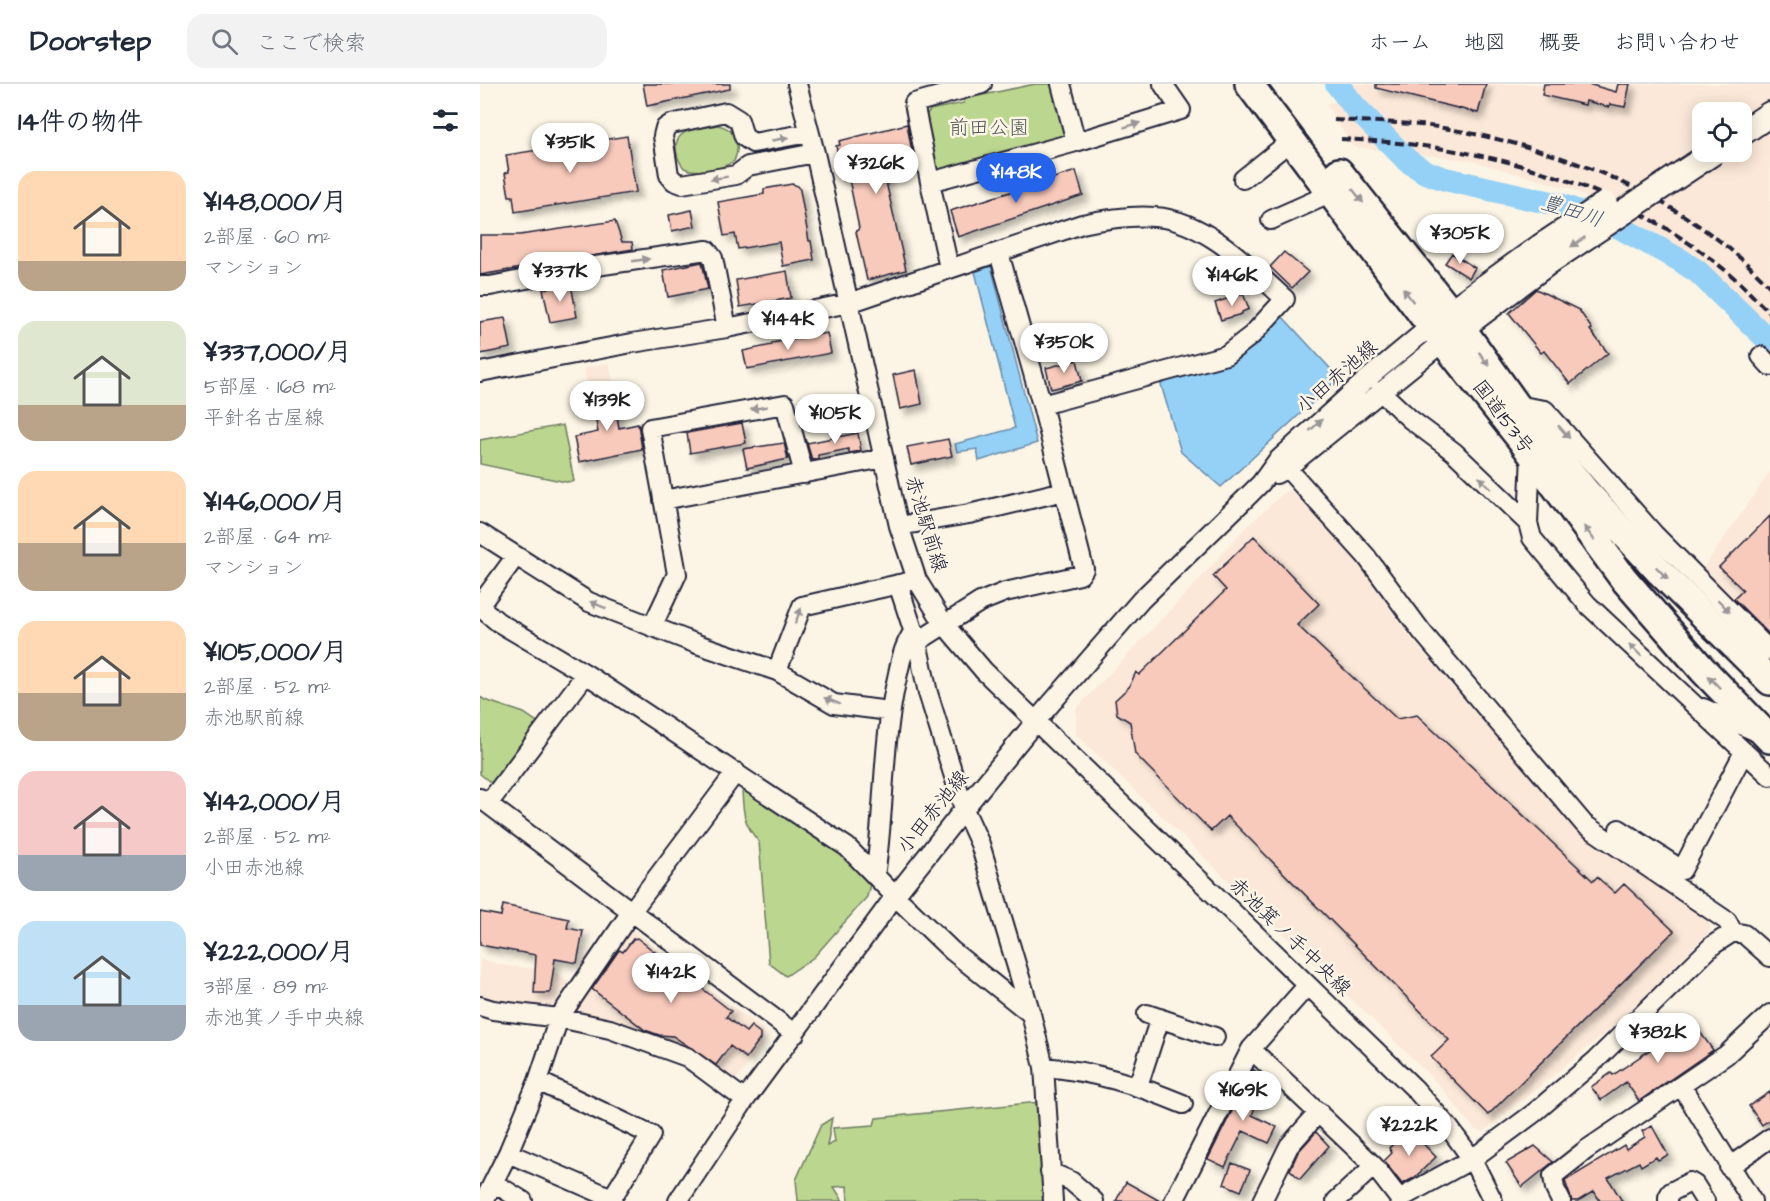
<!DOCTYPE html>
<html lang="ja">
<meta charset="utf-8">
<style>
body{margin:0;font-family:"Architects Daughter","Klee One",sans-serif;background:#f2f2f3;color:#1f2937;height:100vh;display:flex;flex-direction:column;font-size:22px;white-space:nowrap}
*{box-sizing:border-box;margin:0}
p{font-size:20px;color:#747a83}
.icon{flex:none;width:33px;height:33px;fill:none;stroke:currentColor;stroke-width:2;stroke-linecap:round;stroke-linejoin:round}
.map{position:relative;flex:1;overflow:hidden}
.sheet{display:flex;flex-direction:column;background:#fff;width:480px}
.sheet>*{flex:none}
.controls{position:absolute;left:1212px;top:18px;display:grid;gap:12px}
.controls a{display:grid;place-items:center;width:60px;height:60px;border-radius:12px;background:#fff;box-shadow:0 3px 15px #0003;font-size:30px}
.price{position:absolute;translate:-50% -51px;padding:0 14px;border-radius:21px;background:#fff;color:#222;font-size:20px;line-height:39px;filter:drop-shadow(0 2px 3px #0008)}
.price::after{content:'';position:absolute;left:50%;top:36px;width:18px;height:14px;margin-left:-9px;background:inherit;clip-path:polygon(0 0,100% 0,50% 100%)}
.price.on{background:#2563eb;color:#fff}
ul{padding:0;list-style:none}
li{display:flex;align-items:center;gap:18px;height:150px;padding:0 18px}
li span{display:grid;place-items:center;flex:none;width:168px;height:120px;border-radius:18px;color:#555}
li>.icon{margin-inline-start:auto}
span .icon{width:72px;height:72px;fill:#fffc;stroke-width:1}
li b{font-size:26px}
h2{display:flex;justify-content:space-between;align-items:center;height:72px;padding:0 18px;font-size:26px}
header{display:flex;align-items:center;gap:36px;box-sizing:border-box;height:84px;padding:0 30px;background:#fff;border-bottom:2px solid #e0e1e3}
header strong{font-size:28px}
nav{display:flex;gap:33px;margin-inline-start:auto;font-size:21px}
.search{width:420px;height:54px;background:#f2f2f3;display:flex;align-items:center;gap:15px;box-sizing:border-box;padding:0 21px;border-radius:18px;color:#747a83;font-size:22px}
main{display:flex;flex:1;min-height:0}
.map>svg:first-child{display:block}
.built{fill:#fbe8d8;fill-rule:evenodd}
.green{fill:#bbd68e;stroke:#6e7c64;stroke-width:1.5}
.water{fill:#95d1f6;stroke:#678bab;stroke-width:1.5}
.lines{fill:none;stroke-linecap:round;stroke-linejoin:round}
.river{stroke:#95d1f6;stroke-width:24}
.building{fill:#f8cabb;stroke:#22223b;stroke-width:1.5;filter:url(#shadow)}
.minor-casing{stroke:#22223b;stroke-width:22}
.major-casing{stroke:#22223b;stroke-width:28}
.highway-casing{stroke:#22223b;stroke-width:32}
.minor{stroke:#fcf5e5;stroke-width:18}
.major{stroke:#fcf5e5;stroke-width:24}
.highway{stroke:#fcf5e5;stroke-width:27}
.rail{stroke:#22223b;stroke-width:4;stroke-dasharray:9 4.5;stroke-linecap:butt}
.major-bridge-casing{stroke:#22223b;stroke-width:28;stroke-linecap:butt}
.major-bridge{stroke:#fcf5e5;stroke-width:24}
.oneway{fill:#9a9698}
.labels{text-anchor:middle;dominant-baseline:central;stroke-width:5;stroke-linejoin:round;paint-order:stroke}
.park-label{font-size:20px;fill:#505854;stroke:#fcf5e5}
.street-label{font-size:20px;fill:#22223b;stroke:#fcf5e5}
.water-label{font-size:21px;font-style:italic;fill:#445773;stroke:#fcf5e5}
</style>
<header>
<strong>Doorstep</strong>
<div class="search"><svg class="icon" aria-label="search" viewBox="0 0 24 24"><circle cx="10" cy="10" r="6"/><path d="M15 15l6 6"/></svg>ここで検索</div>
<nav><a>ホーム</a><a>地図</a><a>概要</a><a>お問い合わせ</a></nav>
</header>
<main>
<section class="sheet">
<h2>14件の物件<svg class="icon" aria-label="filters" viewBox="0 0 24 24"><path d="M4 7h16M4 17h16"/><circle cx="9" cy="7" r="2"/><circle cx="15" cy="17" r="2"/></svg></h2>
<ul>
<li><span style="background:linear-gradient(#ffd9b3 75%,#b9a48a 0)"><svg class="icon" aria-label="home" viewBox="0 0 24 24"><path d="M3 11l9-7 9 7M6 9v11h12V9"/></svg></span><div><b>¥148,000/月</b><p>2部屋 · 60 m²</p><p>マンション</p></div></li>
<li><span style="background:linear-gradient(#dfe7d0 70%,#b9a48a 0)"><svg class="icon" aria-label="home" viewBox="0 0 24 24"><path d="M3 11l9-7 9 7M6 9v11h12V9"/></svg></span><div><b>¥337,000/月</b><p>5部屋 · 168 m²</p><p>平針名古屋線</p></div></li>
<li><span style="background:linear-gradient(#ffd9b3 60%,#b9a48a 0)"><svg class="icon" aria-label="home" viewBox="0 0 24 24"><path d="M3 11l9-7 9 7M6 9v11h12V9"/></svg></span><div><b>¥146,000/月</b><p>2部屋 · 64 m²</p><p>マンション</p></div></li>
<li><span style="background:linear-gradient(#ffd9b3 60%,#b9a48a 0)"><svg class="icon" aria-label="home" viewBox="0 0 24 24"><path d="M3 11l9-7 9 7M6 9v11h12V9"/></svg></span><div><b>¥105,000/月</b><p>2部屋 · 52 m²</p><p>赤池駅前線</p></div></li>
<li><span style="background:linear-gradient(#f6c9c9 70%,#9aa5b1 0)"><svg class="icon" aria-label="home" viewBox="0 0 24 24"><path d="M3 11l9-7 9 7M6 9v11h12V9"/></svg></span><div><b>¥142,000/月</b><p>2部屋 · 52 m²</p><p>小田赤池線</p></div></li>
<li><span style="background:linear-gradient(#bfe0f5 70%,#9aa5b1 0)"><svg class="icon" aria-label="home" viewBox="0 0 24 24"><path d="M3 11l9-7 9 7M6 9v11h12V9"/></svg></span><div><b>¥222,000/月</b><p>3部屋 · 89 m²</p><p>赤池箕ノ手中央線</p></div></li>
</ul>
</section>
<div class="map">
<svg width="1290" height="1117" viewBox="0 0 1290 1117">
<defs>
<filter id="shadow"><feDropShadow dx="5.5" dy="5.5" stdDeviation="3" flood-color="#0004"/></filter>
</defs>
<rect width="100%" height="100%" fill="#fcf5e5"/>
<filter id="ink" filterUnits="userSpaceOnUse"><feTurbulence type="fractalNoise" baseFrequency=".0167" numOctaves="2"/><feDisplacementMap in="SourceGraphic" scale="12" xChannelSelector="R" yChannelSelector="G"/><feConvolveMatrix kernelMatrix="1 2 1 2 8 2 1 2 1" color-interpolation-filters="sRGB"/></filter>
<g filter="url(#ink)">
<path class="built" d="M861,0h429v242l-32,-31 -78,-60 -86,-45 -105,-30 -116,-13 -27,-43 24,-7zM1222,28h40v40h-40z
M129,279l10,51 -25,5 -10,-51z
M1290,388v168l-70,-67z
M806,407h5l63,66 56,80 167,194 89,59 44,33v8l-97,96 -129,104 -9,-1 -34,-43 -47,-47 -318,-306v-25l124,-130 42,-48z
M152,845l47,39 85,62v13l-28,37 -8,1 -155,-66 -4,-6 56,-79z
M0,875l26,7 47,4 16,12 -17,25 -8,4 -64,-10z"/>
<path class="green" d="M555,0h20l13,52 -131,37 -13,-55 6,-8 34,-7v-4z
M238,41c19,4 23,20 16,36 -11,8 -36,13 -50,7 -5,-6 -8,-13 -8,-21 0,-20 28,-19 42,-22z
M83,341l11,56 -8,1 -86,-18v-24z
M0,613l5,3 39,13 16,11 -45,62 -15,-12z
M270,699l95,68 25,33 -3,13 -53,60 -28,19 -17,-13 -10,-121c-16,-18 -16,-30 -17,-53z
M560,1018l8,99h-200l-1,-15 -13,1 9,14h-45l-2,-21 25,-55 11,-7 -5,28 8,-4 -2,-14 41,-3 2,-7z"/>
<path class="water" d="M511,182l46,177 -58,18 -2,-12 -20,3 -2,-8 60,-16 -40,-156z
M801,231l58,63 -118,109 -40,-35 -22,-74 63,-13z"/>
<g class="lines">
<path class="river" d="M857,0l18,23 53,54 17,11 20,7 115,26 59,22 61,33 18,12 72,70"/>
</g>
<path class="building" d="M163,0h87v5l-83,17z
M896,0h110l-8,29 -102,-25z
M1064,0h44l28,8 2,-8h12l-5,23 -15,-3 -1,3 -23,-6 -1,4 -43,-10z
M427,40l5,28 -8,2 3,13 -23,6 22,97 -39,10 -11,-48 3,-4 -10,-49 -5,2 -8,-35 4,-1 -1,-4z
M147,52l9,56 -121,20 -2,-16h-4l-4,-23 4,-1 -3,-17z
M596,87l7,24 -125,42 -8,-26z
M312,100l6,2 2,4 9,51h2l3,19 -31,6 -4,-24 -41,7 -3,-15 -11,2 -6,-34 46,-8v-5z
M212,126l3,16 -23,5 -3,-16z
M135,137l7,21h10l1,7 -153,26v-40h40z
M804,168l24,20 -16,16 -22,-21z
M972,169l23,15 -6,10 -24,-15z
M222,178l6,27 -40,8 -5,-27z
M307,187l4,27 -51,9 -4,-27z
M91,200l6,33 -27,5 -7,-33z
M1056,205l43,21 13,19 -2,1 18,23 -38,31 -26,-33 -3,2 -32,-40z
M763,209l6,16 -7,3v2l-21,6 -6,-17z
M25,234l6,30 -31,6v-32z
M347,249l4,20 -84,16 -4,-18 29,-6v-2z
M597,276l5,21 -31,8 -5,-21z
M436,286l6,34 -22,5 -7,-34z
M125,306l1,4 7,-1 6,35 19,-4 4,25 -63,13 -5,-25 24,-5 -7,-39z
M262,339l4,20 -56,10 -3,-20z
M378,349l3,18 -12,2v-4l-31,6v4l-6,1 -5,-17z
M468,355l4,17 -41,9 -4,-18z
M304,359l4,16 -41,9 -4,-19z
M1290,432v119l-36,-36 9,-9 -24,-23z
M774,452l65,68 -22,21 100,94 20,-4 176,166 4,-4 18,16 9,-9 50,47 -186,184 -57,-58 18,-17 -222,-224 -16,15 -76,-77 -5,-32 -13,-8 -2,-14 14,-13 7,-15 3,3 87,-85 -13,-14z
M23,821l66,14 -2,9 16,3 -6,32 -22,-4 -5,34h-16l2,-38 -56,-10v-33l21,4z
M157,854l94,73 -5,6 20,15 5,-6 9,7v6l-14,19 -16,-12 -14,19 -43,-29 -14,-1 -14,-5 -53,-41 27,-39 4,2 10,-13z
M1212,937l21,29 -74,51 -13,-19 -25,18 -10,-13 20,-14 2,2z
M773,985l13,10 -14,36 25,12 -8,16 -26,-12 -18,36 -17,-8z
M1290,1008v27l-8,6 -13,-19z
M1172,1042l16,29 -10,5 -2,-3 -15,9 -2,-4 -31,16 14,23h-22l-6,-10 -16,10h-6l-7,-20 59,-36 2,4 19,-12 -3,-6z
M929,1045l27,28 -22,21 -12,6 -18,-23 8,-8 -3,-5z
M836,1048l13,14 -29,33 -10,-9 8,-18z
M1055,1062l18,16 -31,25 -16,-24z
M752,1079l18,7 -9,21 -17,-7z
M646,1098l34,19h-44z"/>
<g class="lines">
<g class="minor-casing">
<path id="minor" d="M317,0l18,69 84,373 18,54 27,44 40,47 431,418 35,40 22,30 21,42
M502,0l-68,19 16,79 146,-40 105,-32 -18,-26
M581,0l15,58
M329,49l-56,10 -9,-6 -5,-17 -13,-8 -55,12 -6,4 -2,8 6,39 5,6 8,3 54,-9 12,-9 67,-13
M763,95l49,-39
M450,98l19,86
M791,136l61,-27
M0,202h10l99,-19 118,-17 6,8 14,70
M1281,272l9,10
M0,288l152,-29 95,-15 122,-25 233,-79c24,-5 48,-9 73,-7 50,3 96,51 130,82l-33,36 -26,20 -184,50 -43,-152
M900,307l30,28 44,33 74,71
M1036,321l29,5 109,124 116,117
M1051,370l-3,69 4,15 55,66 183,172
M807,384l79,88 56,76 162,192 143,97 6,11 11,2 26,23
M796,390l11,-6 157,-127
M183,416l221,-42
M419,442l70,-12 95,-23
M0,449l109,69 108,42 80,27 57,33 55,7
M418,500l19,58 11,51 36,116 16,35 51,170 13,53 9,134
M0,521l36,-49
M0,523l18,15 88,52 261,173 48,49 56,54 80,64
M172,543l25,-53 -27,-146 135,-24 19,70
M437,558l63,-40 25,-10 75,-17 4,-6 -42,-164
M297,587l25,-65 106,-24
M1223,624l54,24
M0,714l315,236
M8,720l98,-130
M1139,745l63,41 62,-118
M395,792c10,-66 7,-133 22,-198 4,-18 6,-32 17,-47
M827,902l-56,63 123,117 27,35
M0,922l13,4 66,8 51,11 77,28 58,43
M667,930l68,23
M564,983c50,4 93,18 139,37
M658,1002l22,-68
M1202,1003l70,114
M28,1069l104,45 39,-63 -113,-54
M1249,1083l41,-29
M570,1088l21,9 23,20
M14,1099l29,18
M919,1115l73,-40 62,-46 62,-53 117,-115 20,-13
M4,1117l24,-48 30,-72 21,-63 72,-106 105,-140
M198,1117l67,-101 150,-204 69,-87 71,-87 106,-122 108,-105 12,-12 16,-22 89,-81 72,-60
M694,1117l77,-152
M782,1117l27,-55 30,-34
M856,1117l38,-35
M1081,1117l-6,-12 -2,-13 33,-26 140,-95 44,-41
M1188,1117v-4l3,-5 19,-10 5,3 10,16"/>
</g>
<g class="major-casing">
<path id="major" d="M1262,49l28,-19
M970,228l90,-65
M967,255l103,-78"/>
</g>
<g class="highway-casing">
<path id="highway" d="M769,0l182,242 89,112 103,140 80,92 67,69
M859,88l111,140 66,93 69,86 75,81 110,109"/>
</g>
<use href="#minor" class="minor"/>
<use href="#major" class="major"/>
<use href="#highway" class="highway"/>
<path class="rail" d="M854,36c36,2 73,2 109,8 119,20 244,69 327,159
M861,55c145,6 276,41 390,136 14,12 26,26 39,38"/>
<g class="major-bridge-casing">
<path id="major-bridge" d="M1060,163l65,-43
M1070,177l164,-109"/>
</g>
<use href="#major-bridge" class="major-bridge"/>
</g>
<defs><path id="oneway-solid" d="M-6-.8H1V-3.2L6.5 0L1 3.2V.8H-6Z" transform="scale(1.5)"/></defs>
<g class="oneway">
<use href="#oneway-solid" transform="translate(652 41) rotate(-17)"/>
<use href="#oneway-solid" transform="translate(300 55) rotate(-11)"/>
<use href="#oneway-solid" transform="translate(239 94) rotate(171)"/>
<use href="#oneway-solid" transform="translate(878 112) rotate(52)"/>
<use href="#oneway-solid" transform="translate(1098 158) rotate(146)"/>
<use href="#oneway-solid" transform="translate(161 176) rotate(-8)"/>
<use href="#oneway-solid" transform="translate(928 211) rotate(-127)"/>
<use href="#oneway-solid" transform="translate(1004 275) rotate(54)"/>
<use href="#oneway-solid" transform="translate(279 324) rotate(170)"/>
<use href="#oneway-solid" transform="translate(836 341) rotate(-42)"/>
<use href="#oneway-solid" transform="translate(1084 348) rotate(49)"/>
<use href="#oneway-solid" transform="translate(1005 399) rotate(-136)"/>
<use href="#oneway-solid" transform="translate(1109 449) rotate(-127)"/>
<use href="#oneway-solid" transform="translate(1182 489) rotate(46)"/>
<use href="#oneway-solid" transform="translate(118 521) rotate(-158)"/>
<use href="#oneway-solid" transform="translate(1244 522) rotate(46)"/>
<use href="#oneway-solid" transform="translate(318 532) rotate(-69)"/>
<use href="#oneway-solid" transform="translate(1155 566) rotate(-136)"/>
<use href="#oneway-solid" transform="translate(1234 598) rotate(-134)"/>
<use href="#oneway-solid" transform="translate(352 617) rotate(-158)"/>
</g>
</g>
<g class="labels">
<g class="park-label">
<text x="509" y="44">前田公園</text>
</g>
<g class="street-label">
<text transform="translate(857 293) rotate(-41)">小田赤池線</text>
<text transform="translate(1023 333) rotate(53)">国道153号</text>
<text transform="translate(446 440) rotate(73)">赤池駅前線</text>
<text transform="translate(453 728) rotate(-51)">小田赤池線</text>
<text transform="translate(810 853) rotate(44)">赤池箕ノ手中央線</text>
</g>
<g class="water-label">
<text transform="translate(1092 127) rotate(18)">豊田川</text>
</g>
</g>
</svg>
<div class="controls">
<a><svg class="icon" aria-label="locate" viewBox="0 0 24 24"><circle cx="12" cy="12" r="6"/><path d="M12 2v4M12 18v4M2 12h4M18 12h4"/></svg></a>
</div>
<b class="price" style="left:90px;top:90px">¥351K</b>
<b class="price" style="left:396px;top:111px">¥326K</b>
<b class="price on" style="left:536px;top:120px">¥148K</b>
<b class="price" style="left:980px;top:181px">¥305K</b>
<b class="price" style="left:80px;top:219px">¥337K</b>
<b class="price" style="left:752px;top:223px">¥146K</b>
<b class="price" style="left:308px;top:267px">¥144K</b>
<b class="price" style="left:584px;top:290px">¥350K</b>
<b class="price" style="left:127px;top:348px">¥139K</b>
<b class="price" style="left:355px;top:361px">¥105K</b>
<b class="price" style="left:191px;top:920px">¥142K</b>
<b class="price" style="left:1178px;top:980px">¥382K</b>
<b class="price" style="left:763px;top:1038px">¥169K</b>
<b class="price" style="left:929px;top:1073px">¥222K</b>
</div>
</main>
